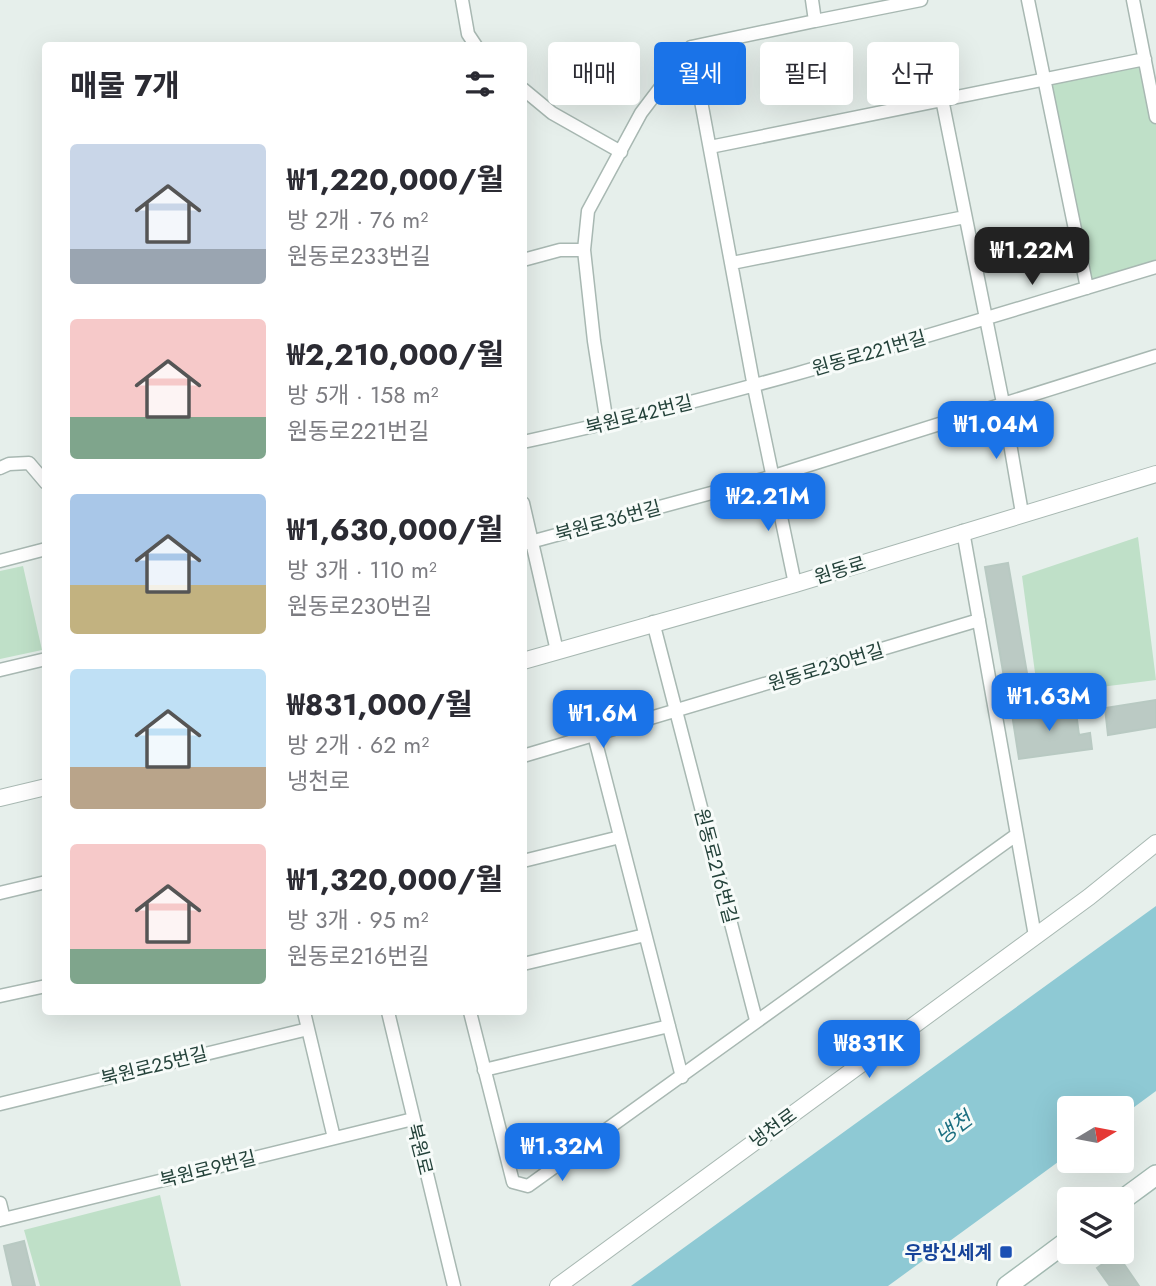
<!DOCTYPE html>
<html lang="ko">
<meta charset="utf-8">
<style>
body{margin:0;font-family:Jost,"Noto Sans KR",sans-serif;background:#f7f7f7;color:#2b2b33;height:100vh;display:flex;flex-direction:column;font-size:26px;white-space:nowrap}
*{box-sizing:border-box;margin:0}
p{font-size:23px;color:#7c7c81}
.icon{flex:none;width:38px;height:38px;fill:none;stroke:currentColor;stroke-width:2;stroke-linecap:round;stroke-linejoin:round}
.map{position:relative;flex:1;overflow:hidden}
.sheet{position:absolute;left:42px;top:42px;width:485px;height:973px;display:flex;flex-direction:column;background:#fff;border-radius:7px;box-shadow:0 7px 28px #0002}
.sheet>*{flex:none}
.banner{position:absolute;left:548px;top:42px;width:502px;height:63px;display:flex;gap:14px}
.needle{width:46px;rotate:80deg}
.tools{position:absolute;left:1057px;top:1096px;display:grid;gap:14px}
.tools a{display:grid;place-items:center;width:77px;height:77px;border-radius:7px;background:#fff;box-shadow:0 7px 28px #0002;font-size:35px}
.price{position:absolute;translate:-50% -60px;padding:0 16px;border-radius:14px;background:#1a73e8;color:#fff;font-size:23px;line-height:46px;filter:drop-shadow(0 2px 4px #0008)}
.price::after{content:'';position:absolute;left:50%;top:42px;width:21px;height:16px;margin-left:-10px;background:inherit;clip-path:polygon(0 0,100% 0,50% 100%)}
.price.selected{background:#222;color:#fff}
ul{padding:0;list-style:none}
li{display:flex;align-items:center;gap:21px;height:175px;padding:0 28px}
li span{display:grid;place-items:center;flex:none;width:196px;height:140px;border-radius:7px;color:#555}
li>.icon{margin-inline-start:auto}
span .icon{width:84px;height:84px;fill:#fffc;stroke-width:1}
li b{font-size:30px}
h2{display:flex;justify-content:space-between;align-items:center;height:84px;padding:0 28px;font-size:30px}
.pill{padding:0 24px;border-radius:7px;background:#fff;box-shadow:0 7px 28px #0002;font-size:24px;line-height:63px}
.pill.selected{background:#1a73e8;color:#fff}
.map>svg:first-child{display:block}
.green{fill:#bfe0c8}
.water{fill:#8ec9d4}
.building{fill:#bbcac4;stroke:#b8c9c2;stroke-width:2}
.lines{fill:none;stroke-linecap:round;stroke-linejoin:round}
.minor-casing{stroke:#a8b8b2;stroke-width:15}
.tertiary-casing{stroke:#a8b8b2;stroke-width:18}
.secondary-casing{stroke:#a4bbb3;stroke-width:22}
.minor{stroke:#fff;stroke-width:12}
.tertiary{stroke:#fff;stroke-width:16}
.secondary{stroke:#fff;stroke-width:19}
.transit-dot{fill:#1a4fb4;stroke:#f7fbf9;stroke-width:2.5}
.labels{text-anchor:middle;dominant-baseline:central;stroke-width:6;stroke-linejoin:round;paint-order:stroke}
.street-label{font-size:19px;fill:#24423a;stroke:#f7fbf9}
.transit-label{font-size:19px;font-weight:bold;fill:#164399;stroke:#f7fbf9;text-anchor:end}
.water-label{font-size:21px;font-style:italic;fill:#1c6f80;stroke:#f7fbf9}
</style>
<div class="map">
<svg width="1156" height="1286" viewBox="0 0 1156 1286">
<rect width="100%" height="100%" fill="#e6efeb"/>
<path class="green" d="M1145,59l11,58v150l-69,21 -44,-209z
M1138,537l18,143 -118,15 -16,-119z
M23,566l19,84 -42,9v-88z
M160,1195l21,91h-141l-16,-56z"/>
<path class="water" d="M1156,906v185l-34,25v-8h-53v46l-181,132h-257z"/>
<path class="building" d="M1008,563l20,116 -23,4 -20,-116z
M1156,700v27l-48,8 -3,-27z
M1075,705l4,30 11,-2 2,16 -73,10 -7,-45z
M24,1241l11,45h-22l-9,-40z
M1117,1254l22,32h-29l-13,-18z"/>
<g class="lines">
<g class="minor-casing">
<path id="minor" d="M462,0l6,34 8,12
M1028,0l59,288
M1133,0l23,117
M815,21l106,-21
M523,89l29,24 69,39
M942,99l61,304 19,110
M710,147l435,-88
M523,260l37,-10h24
M732,263l233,-46
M607,424l-13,-83 -10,-91 4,-39 53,-98 50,-66
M523,442c215,-46 423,-112 633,-175
M0,468l9,-4 20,-1 17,20
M523,503l34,148
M963,531l72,405
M523,544l251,-68 382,-120
M0,561l46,-12
M795,584l-41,-197 -63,-340 124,-26 -3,-21
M653,622l103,398
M0,670l46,-11
M594,735l88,342
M523,756l456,-136
M523,861l97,-24
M0,893l46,-11
M523,964l122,-29
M0,996l46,-10
M304,1012l30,126
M388,1012l66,274
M470,1012l43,170 15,4 488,-351
M484,1070l185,-44
M0,1104l308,-75
M0,1203l4,16
M0,1220l413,-101"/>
</g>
<g class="tertiary-casing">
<path id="tertiary" d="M523,661l272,-77 361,-110
M0,798l46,-11
M558,1286l531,-389 67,-54"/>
</g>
<g class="secondary-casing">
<path id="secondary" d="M1122,1200l34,-25
M1007,1286l62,-46"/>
</g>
<use href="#minor" class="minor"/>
<use href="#tertiary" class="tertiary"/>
<use href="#secondary" class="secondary"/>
</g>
<rect class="transit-dot" x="999" y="1245" width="14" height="14" rx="3.5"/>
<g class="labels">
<g class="street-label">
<text transform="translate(869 353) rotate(-16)">원동로221번길</text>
<text transform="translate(639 415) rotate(-14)">북원로42번길</text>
<text transform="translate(608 521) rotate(-15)">북원로36번길</text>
<text transform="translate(840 570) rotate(-17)">원동로</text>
<text transform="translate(826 667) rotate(-17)">원동로230번길</text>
<text transform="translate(716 866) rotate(75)">원동로216번길</text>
<text transform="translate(154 1066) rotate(-14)">북원로25번길</text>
<text transform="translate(773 1128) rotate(-36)">냉천로</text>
<text transform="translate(420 1149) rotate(76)">북원로</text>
<text transform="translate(208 1169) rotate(-14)">북원로9번길</text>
</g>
<g class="transit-label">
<text x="992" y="1252">우방신세계</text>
</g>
<g class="water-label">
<text transform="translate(954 1128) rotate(-37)">냉천</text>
</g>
</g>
</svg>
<div class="tools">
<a><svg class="needle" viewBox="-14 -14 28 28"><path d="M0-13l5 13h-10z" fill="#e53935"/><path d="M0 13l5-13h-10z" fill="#7c7c81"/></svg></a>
<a><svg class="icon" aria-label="layers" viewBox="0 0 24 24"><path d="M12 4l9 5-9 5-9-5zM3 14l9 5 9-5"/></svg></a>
</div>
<b class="price selected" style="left:1032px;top:287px">₩1.22M</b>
<b class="price" style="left:996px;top:461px">₩1.04M</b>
<b class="price" style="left:768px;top:533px">₩2.21M</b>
<b class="price" style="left:1049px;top:733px">₩1.63M</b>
<b class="price" style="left:603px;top:750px">₩1.6M</b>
<b class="price" style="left:869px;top:1080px">₩831K</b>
<b class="price" style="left:562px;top:1183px">₩1.32M</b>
<div class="banner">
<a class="pill">매매</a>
<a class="pill selected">월세</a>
<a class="pill">필터</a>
<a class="pill">신규</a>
</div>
<section class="sheet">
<h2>매물 7개<svg class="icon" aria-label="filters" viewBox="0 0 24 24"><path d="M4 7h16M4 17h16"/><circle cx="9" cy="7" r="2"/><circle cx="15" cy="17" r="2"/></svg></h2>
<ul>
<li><span style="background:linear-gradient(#c9d6e8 75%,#9aa5b1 0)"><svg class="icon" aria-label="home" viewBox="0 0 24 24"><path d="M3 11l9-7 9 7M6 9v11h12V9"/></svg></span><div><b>₩1,220,000/월</b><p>방 2개 · 76 m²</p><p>원동로233번길</p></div></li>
<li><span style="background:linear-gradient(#f6c9c9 70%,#7fa58c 0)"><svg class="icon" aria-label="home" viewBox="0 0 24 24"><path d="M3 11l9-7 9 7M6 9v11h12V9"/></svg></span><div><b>₩2,210,000/월</b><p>방 5개 · 158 m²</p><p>원동로221번길</p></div></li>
<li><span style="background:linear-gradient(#a9c7e8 65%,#c2b280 0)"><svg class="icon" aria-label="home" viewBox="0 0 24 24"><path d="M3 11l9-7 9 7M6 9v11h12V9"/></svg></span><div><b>₩1,630,000/월</b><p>방 3개 · 110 m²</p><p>원동로230번길</p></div></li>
<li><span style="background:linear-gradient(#bfe0f5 70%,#b9a48a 0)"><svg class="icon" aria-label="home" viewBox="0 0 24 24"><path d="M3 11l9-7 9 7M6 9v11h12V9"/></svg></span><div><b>₩831,000/월</b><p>방 2개 · 62 m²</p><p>냉천로</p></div></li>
<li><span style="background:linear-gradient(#f6c9c9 75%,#7fa58c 0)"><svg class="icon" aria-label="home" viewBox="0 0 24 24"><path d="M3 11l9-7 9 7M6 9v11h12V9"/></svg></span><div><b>₩1,320,000/월</b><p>방 3개 · 95 m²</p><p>원동로216번길</p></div></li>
</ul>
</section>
</div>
